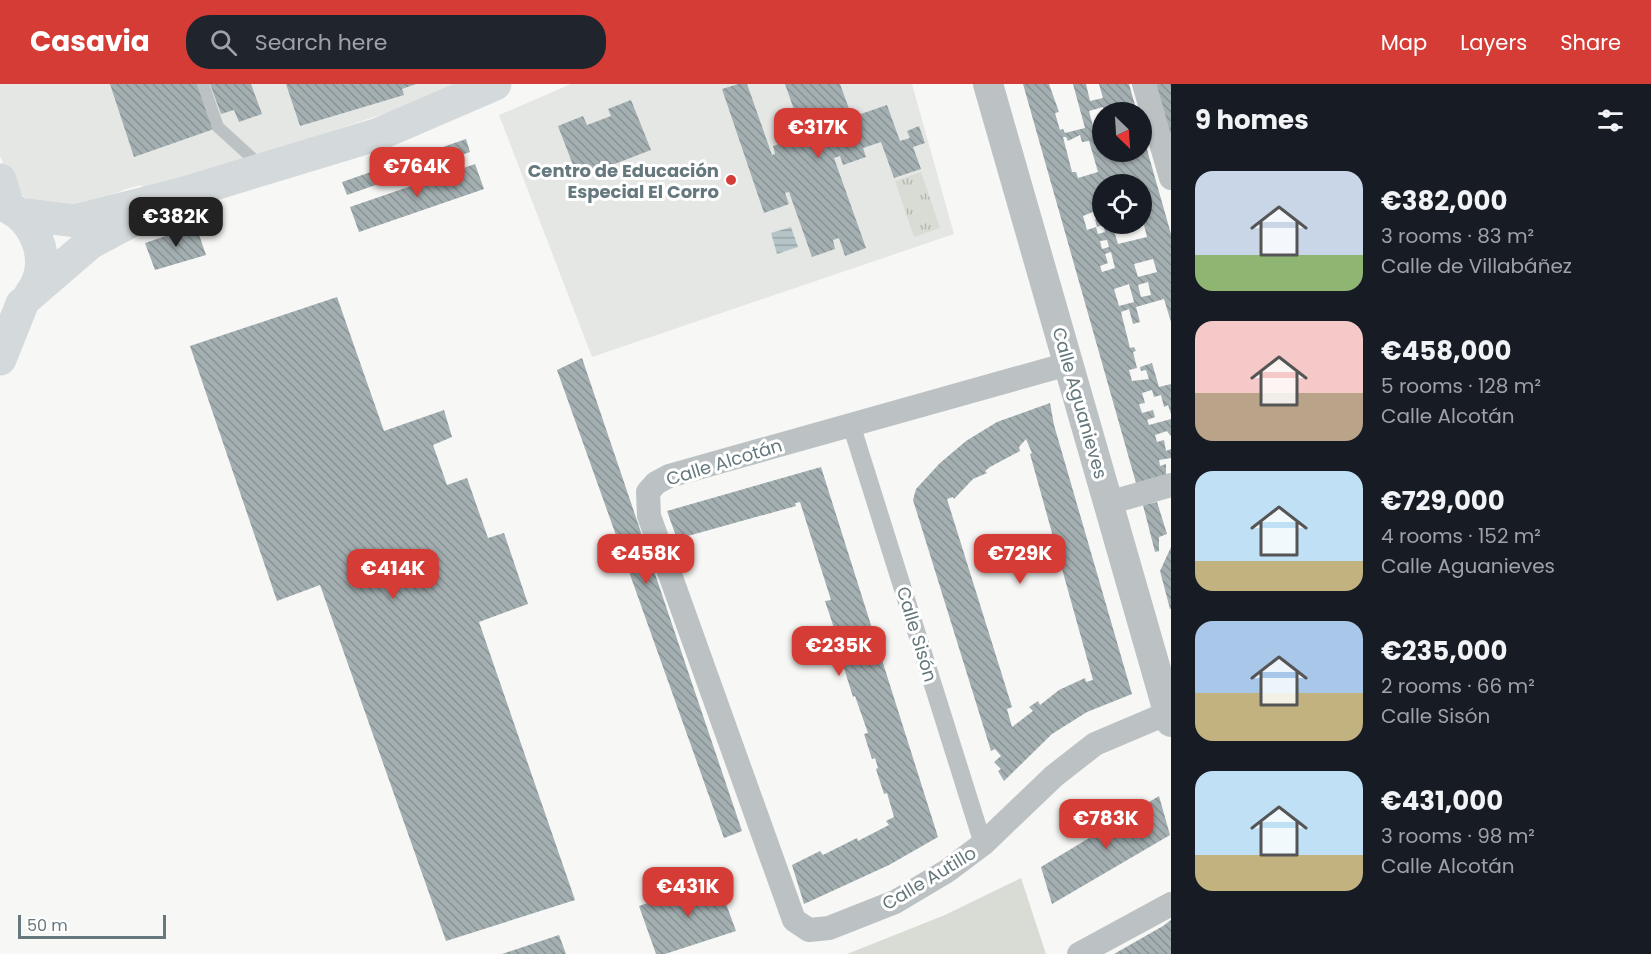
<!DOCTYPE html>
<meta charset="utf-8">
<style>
body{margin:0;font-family:Poppins,sans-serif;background:#20242c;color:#f1f3f6;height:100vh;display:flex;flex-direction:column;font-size:22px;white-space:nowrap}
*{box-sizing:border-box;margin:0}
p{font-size:20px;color:#9ea1a6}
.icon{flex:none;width:33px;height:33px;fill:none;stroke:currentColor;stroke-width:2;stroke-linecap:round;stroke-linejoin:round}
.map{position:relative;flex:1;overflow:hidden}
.side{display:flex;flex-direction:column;background:#171b24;width:480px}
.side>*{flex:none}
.needle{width:39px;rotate:155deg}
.tools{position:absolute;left:1092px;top:18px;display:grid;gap:12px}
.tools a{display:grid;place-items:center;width:60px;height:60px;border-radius:50%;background:#171b24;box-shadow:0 2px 4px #0004;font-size:30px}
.scale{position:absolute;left:18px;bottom:15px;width:148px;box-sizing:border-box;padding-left:6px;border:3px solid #65787d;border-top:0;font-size:16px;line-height:21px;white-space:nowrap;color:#65787d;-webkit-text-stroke:4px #fff;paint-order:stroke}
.price{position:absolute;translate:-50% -51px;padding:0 14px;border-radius:12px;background:#d63c36;color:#fff;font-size:20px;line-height:39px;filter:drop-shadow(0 2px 3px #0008)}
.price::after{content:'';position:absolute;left:50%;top:36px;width:18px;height:14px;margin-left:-9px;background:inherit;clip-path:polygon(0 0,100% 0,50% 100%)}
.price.active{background:#222;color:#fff}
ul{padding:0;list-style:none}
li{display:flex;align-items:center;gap:18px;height:150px;padding:0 24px}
li span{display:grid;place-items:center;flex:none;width:168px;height:120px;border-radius:18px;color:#555}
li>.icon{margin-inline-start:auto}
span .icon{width:72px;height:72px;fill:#fffc;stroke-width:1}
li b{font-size:26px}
h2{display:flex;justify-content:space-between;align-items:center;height:72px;padding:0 24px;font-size:26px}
header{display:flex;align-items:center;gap:36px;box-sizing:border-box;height:84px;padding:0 30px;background:#d63c36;color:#fff}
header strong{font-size:28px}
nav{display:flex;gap:33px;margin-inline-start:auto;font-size:21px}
.search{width:420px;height:54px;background:#20242c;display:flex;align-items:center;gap:15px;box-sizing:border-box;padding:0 21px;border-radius:24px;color:#9ea1a6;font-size:22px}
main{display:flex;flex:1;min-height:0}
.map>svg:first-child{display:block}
.built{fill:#e5e7e5}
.grass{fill:#d8dcd4}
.park{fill:url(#park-tufts)}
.water{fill:url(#water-rules)}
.building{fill:url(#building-back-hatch);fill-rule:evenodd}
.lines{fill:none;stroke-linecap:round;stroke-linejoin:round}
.service{stroke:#bcc2c4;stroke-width:12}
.pedestrian{stroke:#bcc2c4;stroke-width:18}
.minor{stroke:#bcc2c4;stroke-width:24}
.tertiary{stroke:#bcc2c4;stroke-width:30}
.primary{stroke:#d4d9db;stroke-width:33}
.trunk{stroke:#d4d9db;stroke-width:33}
.poi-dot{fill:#d63c36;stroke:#fff;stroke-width:2}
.labels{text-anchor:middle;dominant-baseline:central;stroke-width:6;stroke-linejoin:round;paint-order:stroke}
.poi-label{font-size:18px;font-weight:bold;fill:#65787d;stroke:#fff;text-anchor:end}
.street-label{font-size:18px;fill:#65787d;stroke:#fff}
</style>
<header>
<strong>Casavia</strong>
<div class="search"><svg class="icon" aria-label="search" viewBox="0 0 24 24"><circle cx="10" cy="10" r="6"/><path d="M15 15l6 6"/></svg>Search here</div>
<nav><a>Map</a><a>Layers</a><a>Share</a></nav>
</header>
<main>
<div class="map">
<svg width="1171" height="870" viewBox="0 0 1171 870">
<defs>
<pattern id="park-tufts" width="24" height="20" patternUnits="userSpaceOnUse" patternTransform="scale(1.5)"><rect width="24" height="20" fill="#d8dcd4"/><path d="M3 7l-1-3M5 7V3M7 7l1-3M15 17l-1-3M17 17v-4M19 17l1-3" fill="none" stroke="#b3b7b1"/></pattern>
<pattern id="water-rules" width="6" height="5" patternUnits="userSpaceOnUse" patternTransform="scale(1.5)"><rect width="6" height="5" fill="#b5c4c6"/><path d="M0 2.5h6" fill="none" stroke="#97a4a6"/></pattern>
<pattern id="building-back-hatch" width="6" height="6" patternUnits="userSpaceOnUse" patternTransform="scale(1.5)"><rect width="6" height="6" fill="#a4afb1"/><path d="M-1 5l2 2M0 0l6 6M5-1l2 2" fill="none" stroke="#899395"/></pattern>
</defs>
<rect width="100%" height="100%" fill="#f7f7f5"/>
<path class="built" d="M0,0h461l-54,22 -102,34 -161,50 -3,-5 -15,4 -34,14 2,8 -58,-5 -14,-11 -12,-15 -10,-24z
M571,0h341l42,150 -362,123 -93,-242z"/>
<path class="grass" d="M1021,794l25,76h-199l98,-39z"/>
<path class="park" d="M921,88l19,56 -26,9 -19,-56z"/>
<path class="water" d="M791,143l7,20 -21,7 -6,-21z"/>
<path class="building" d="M110,0h88l16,45 -80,28z
M210,0h41l11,30 -23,8 -5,-12 -13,4z
M286,0h130l-14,5 2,6 -104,31z
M738,0h9l25,71 3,-1 -2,-8 23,-8 3,9 7,-3 -21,-60h55l12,33 35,-12 13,36 10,-3 -3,-7 12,-5 6,17 -12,4 8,22 -27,9 -13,-36 -18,6 3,9 -23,8 -3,-9 -6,2 32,90 -21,8 -6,-18 -6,2 2,9 -23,8 -23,-65 -4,1 4,11 -25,9 -42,-124z
M1023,0h26l10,28 -4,1 5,17 3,-1 2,4 20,-5 -12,-44h13l4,17 13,-3 -4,-14h30l8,28h-33l-1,-5 -14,4 4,15 9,-3v29h40v-20l29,102v88l-7,-23 -28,8 4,15 -7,2 -4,-15 -8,3 9,36 4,-1 2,4 -3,1 4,16 -8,2 3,11 17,-2 -3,-9 -5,1 -1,-4 12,-4 7,24 12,-3v30l-3,-9 -4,2 -3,-12 -7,2 -2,-7 -10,3 3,10 -6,1 3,9 11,-3 2,7 -8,3 2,5 22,-6v17l-4,-5 -12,4 2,7 7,-2 2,11 5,-2v9l-12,2 1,6 6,-2v11l-30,8zM1080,51l2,7 7,-1 9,31 -20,6 -2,-6h-4l-9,-35h3l2,4zM1131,92l3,8h8v33l5,20 -29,7 -6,-20h-9l2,8 -7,2 -2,-7 -9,3 -4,-14 17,-7 2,5v-30h12l-1,-3zM1107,156l2,7 -7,2 -2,-8zM1111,168l4,16 -13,4 -2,-6 8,-3 -3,-9zM1153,175l4,13 -19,5 -4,-13zM1148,198l3,13 -10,2 -3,-12zM1129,200l5,18 -15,4 -5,-17z
M1156,0h15v50h-1z
M631,16l20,50 -73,28 -20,-52 25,-10 4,9 24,-9 -3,-7z
M466,55l4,13 -123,43 -5,-13z
M475,80l9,25 -125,43 -9,-25z
M1102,133v8l-5,2 -2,-8z
M196,142l10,29 -51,15 -10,-27z
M337,213l47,134 60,-21 8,27 -19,8 14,40 20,-7 21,60 16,-5 24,71 -49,18 96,278 -129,41 -126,-356 -43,16 -87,-255z
M582,274l160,473 -18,7 -167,-468z
M1050,319l4,22 78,269 -45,18 -35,22 -48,47 -6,-10 3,-2 -7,-7 7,-6 -6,-7 -4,2 -78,-251 3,-11 24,-26 26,-22 31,-19zM1026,355l6,14 -2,1 63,226 -7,2 -1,-4 -26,12 -19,15 -2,-4 -9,6 4,4 -21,16 -5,-18 5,-2 -65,-208 6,-2 1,2 19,-20 14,-6 -2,-2 5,-4 30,-16 -1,-4z
M821,383l117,370 -49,28 -85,39 -12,-39 28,-14 3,4 34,-17 1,3 31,-16 -3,-4 8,-4 -7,-24 -3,1 -8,-25 2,-1 -3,-10 -3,1 -8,-25 4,-1 -13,-37 -2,1 -21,-67 2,-2 -9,-27 6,-1 -31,-98 -5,1 1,3 -119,33 -10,-28z
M1157,418l10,32 -8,3v14l-4,1 -12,-47z
M1171,463v62h-1l-10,-38z
M1159,712l11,39 -118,69 -11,-37z
M717,795l19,52 -71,23h-9l-17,-48z
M1171,836v34h-57l49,-28z
M559,851l7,19h-64z"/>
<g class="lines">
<path class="service" d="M203,0l15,43 33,30 4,13"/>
<path class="pedestrian" d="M851,340l132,420"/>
<path class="minor" d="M1144,0l27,94
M1068,280l-399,112 -13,7 -8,9 1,24 145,404 15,10 20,-2 66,-26 52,-31 36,-27 71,-68 41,-32 73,-31
M1108,419l63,-18
M1079,870l92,-50"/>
<path class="tertiary" d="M988,0l183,638"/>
<path class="primary" d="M8,123c31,16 45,59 22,88
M20,130l55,7 106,-27 198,-60 116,-50
M32,209l58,-50 45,-24"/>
<path class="trunk" d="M0,96l8,27
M0,275l22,-55"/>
</g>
<circle class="poi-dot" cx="731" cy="96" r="6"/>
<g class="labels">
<g class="poi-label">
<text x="719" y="86">Centro de Educación<tspan x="719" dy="21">Especial El Corro</tspan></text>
</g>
<g class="street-label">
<text transform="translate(1080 319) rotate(74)">Calle Aguanieves</text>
<text transform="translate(724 378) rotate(-17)">Calle Alcotán</text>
<text transform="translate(917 550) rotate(73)">Calle Sisón</text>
<text transform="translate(929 794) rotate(-31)">Calle Autillo</text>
</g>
</g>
</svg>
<div class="tools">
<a><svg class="needle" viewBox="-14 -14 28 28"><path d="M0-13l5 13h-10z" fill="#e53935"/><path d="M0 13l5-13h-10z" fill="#9ea1a6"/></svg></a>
<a><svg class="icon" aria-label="locate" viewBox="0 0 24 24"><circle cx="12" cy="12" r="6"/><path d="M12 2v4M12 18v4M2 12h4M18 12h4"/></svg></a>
</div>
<div class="scale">50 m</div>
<b class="price" style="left:818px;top:75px">€317K</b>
<b class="price" style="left:417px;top:114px">€764K</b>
<b class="price active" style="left:176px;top:164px">€382K</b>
<b class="price" style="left:646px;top:501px">€458K</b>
<b class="price" style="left:1020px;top:501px">€729K</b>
<b class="price" style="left:393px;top:516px">€414K</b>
<b class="price" style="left:839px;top:593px">€235K</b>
<b class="price" style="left:1106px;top:766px">€783K</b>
<b class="price" style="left:688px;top:834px">€431K</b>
</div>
<section class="side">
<h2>9 homes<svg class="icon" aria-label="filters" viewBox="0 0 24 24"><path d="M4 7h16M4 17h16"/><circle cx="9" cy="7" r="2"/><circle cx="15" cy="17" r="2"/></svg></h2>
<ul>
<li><span style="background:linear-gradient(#c9d6e8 70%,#8fb573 0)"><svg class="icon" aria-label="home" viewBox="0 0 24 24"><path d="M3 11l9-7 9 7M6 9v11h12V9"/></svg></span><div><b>€382,000</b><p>3 rooms · 83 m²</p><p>Calle de Villabáñez</p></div></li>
<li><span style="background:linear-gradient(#f6c9c9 60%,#b9a48a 0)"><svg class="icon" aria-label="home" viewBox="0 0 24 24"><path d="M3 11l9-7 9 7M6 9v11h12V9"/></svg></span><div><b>€458,000</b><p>5 rooms · 128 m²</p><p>Calle Alcotán</p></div></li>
<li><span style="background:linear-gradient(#bfe0f5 75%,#c2b280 0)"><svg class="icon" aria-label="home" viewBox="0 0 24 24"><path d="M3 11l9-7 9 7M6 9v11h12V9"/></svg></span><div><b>€729,000</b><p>4 rooms · 152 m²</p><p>Calle Aguanieves</p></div></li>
<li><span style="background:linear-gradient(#a9c7e8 60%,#c2b280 0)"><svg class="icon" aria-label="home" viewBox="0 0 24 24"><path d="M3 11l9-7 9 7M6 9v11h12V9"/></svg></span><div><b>€235,000</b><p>2 rooms · 66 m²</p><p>Calle Sisón</p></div></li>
<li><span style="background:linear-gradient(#bfe0f5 70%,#c2b280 0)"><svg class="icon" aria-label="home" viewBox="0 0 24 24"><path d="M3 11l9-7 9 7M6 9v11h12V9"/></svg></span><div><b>€431,000</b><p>3 rooms · 98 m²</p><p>Calle Alcotán</p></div></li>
</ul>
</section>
</main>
